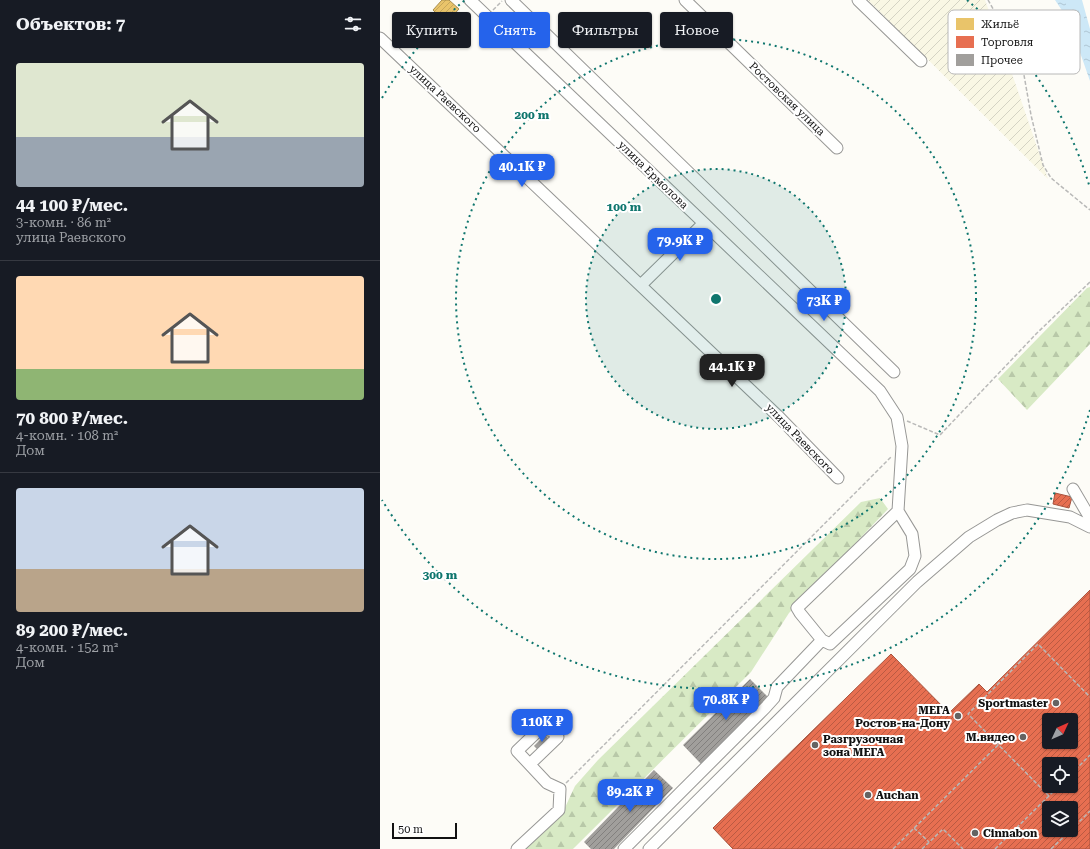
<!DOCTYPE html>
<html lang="ru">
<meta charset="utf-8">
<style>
body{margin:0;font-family:"Roboto Serif",serif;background:#20242c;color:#f1f3f6;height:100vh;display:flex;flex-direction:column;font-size:15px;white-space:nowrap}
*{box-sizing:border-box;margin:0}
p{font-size:13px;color:#9ea1a6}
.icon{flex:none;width:22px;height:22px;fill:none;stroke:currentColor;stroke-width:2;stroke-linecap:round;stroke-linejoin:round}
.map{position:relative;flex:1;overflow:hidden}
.sheet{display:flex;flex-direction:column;background:#171b24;width:380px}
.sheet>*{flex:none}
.top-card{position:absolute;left:12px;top:12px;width:380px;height:36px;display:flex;gap:8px}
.needle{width:26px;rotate:46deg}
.tools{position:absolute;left:662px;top:713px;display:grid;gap:8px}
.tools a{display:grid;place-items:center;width:36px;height:36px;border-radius:4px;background:#171b24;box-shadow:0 1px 3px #0004;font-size:20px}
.scale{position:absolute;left:12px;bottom:10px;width:65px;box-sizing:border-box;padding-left:4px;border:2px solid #111;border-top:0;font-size:11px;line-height:14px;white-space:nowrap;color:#111;-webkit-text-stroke:3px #fff;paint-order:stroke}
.price{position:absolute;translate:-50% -34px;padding:0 9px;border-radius:8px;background:#2563eb;color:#fff;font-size:13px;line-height:26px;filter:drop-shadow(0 1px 2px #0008)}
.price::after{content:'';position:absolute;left:50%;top:24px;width:12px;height:9px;margin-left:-6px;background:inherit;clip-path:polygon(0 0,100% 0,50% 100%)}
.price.selected{background:#222;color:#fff}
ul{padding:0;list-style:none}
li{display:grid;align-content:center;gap:8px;height:212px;padding:0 16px}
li+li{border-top:1px solid #363941}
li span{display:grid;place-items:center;height:124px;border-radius:4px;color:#555}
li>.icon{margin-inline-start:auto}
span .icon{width:72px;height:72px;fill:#fffc;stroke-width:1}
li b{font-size:17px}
h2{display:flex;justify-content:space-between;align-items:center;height:48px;padding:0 16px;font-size:17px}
.tag{padding:0 14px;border-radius:4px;background:#171b24;box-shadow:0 1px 3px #0004;font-size:14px;line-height:36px}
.tag.selected{background:#2563eb;color:#fff}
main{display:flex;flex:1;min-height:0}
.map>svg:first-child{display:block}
.farmland{fill:url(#farmland-furrows)}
.forest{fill:url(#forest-firs)}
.water{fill:url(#water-ripples)}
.homes{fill:url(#homes-hatch);stroke:#a88e4f}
.shops{fill:url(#shops-hatch);stroke:#a7533e;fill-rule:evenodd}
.building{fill:url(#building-hatch)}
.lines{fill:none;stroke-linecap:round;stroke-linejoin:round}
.minor-casing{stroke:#979795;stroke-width:13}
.path{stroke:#b9b9b8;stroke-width:1.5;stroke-dasharray:4 2;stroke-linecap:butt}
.minor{stroke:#fffffe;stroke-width:11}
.ring{fill:none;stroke:#0f766e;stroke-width:2;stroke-dasharray:2 4}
.poi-dot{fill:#646362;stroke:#fff;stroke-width:1.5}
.labels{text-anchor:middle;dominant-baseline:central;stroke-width:4;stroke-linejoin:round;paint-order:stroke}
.street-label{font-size:11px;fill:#111;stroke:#fff}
.poi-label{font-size:11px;font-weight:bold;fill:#111;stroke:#fff;text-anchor:end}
.key{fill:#fff;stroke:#b8b8b8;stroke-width:1}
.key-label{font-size:11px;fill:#111}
.centre{fill:#0f766e;stroke:#fff;stroke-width:2}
.ring-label{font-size:12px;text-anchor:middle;font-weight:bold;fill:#0f766e;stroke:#fff;stroke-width:4;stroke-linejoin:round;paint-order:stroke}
</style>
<main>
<section class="sheet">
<h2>Объектов: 7<svg class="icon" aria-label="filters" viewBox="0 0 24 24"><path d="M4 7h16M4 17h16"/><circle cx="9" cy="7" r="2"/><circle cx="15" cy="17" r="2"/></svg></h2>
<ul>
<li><span style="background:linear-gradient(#dfe7d0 60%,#9aa5b1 0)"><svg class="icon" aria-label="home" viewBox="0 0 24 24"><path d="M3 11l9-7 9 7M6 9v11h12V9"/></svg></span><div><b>44 100 ₽/мес.</b><p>3-комн. · 86 m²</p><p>улица Раевского</p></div></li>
<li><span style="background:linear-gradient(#ffd9b3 75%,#8fb573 0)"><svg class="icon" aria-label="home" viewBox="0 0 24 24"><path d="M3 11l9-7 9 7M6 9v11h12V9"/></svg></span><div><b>70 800 ₽/мес.</b><p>4-комн. · 108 m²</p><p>Дом</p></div></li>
<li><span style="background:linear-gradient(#c9d6e8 65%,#b9a48a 0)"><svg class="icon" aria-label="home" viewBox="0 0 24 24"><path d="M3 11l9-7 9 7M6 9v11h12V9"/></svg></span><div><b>89 200 ₽/мес.</b><p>4-комн. · 152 m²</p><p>Дом</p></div></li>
</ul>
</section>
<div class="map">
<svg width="710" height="849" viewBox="0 0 710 849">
<defs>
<pattern id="farmland-furrows" width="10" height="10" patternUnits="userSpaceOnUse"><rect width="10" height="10" fill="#f9f7e4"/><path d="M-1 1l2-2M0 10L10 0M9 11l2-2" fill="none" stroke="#d4d3c3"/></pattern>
<pattern id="forest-firs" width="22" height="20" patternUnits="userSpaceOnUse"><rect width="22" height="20" fill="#d8eac5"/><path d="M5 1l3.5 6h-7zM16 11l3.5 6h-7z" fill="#b8c8a8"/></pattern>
<pattern id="water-ripples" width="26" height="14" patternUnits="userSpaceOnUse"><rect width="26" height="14" fill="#cde8f7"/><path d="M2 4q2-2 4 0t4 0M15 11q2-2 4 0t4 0" fill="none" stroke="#afc6d3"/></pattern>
<pattern id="homes-hatch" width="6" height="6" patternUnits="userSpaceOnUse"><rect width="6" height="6" fill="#e9c46a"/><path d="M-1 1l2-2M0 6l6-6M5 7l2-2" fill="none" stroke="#c7a75b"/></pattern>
<pattern id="shops-hatch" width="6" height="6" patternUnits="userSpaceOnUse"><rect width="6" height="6" fill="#e76f51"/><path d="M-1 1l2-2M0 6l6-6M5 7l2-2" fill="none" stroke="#ba5a42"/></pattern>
<pattern id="building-hatch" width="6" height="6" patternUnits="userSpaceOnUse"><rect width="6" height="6" fill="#a19f9c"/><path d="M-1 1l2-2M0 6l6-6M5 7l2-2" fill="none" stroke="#82807e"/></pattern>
</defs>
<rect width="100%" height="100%" fill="#fdfcf7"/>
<path class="farmland" d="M488,0h117l24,65 39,114z"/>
<path class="forest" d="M710,287v57l-63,66 -29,-31 89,-91z
M500,498l8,11 -99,104 -38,59 -178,177h-49l38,-35 13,-28 23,-26 263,-258z"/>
<path class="water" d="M675,0h27l8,29v52l-21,-60z"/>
<path class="homes" d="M62,0h7l10,9 -13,14 -13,-13z"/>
<path class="shops" d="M675,493l17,4 -3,11 -16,-4z
M710,590v259h-357l-20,-21 178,-174 58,59 30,-29 8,8zM669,720h22v22h-22zM669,764h22v22h-22zM669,808h22v22h-22z"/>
<path class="building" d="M370,679l19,19 -68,66 -18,-19z
M165,735l5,5 -11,11 -5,-5z
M274,770l19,18 -59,61h-23l-7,-7z"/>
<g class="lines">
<g class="minor-casing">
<path id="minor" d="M90,0l410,391 17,26 5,29 -4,65 14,23 3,22 -5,13 -80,75 -8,-4 -45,47 -3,11 -9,10 -141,141
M131,0l383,372
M305,0l152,148
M478,0l63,61
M0,38l399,379 59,61
M261,285l63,-62
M693,489l17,29
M442,640l-22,-27 -3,-5 101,-97
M137,849l42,-39 1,-21 -13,-6 -30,-32 24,-23 11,3 6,6 -28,27
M269,849l268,-267 52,-45 28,-17 15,-7 15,-3 43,7 20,10"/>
</g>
<path class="path" d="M608,0l33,58 10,57 12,50 8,13 39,32
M113,10l9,-9
M527,421l33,14 96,-101 54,-52
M691,774l19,-19
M186,783l325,-326
M669,796l-81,-82 70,-70 52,53
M534,828l15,14
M691,830l19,-19
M513,849l106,-105
M542,849l21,-20 20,20
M615,849l64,-63
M671,849l20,-19"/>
<use href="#minor" class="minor"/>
</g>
<circle cx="336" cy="299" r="130" fill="#0f766e" fill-opacity=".12"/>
<g class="ring">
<circle cx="336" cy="299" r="130"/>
<circle cx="336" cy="299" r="260"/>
<path d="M710 410A390 390 0 0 1 2 500M2 98A390 390 0 0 1 85 0M587 0A390 390 0 0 1 710 188"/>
</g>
<g class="poi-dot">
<circle cx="676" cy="703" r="4"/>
<circle cx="578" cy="716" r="4"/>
<circle cx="643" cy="737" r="4"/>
<circle cx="435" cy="745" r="4"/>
<circle cx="488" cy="795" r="4"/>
<circle cx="595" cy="833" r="4"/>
</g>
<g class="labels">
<g class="street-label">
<text transform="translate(65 99) rotate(43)">улица Раевского</text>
<text transform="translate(407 99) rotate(44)">Ростовская улица</text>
<text transform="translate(273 175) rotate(44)">улица Ермолова</text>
<text transform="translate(420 439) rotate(46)">улица Раевского</text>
</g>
<g class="poi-label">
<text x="668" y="703">Sportmaster</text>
<text x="570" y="710">МЕГА<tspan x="570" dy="13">Ростов-на-Дону</tspan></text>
<text x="635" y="737">М.видео</text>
<text x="443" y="739" text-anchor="start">Разгрузочная<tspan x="443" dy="13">зона МЕГА</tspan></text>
<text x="496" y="795" text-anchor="start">Auchan</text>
<text x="603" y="833" text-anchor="start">Cinnabon</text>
</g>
</g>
<rect x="568" y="10" width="132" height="64" rx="6" class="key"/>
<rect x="576" y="18" width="18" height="12" fill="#e9c46a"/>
<rect x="576" y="36" width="18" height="12" fill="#e76f51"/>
<rect x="576" y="54" width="18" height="12" fill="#a19f9c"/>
<g class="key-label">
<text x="601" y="28">Жильё</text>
<text x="601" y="46">Торговля</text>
<text x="601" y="64">Прочее</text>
</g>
<circle cx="336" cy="299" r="6" class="centre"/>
<g class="ring-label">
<text x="152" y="119">200 m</text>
<text x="244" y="211">100 m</text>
<text x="60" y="579">300 m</text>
</g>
</svg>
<div class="tools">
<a><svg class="needle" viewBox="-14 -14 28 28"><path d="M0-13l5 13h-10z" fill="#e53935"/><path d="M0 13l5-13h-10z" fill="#9ea1a6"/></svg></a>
<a><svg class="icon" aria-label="locate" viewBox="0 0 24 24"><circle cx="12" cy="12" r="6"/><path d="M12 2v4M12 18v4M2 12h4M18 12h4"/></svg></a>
<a><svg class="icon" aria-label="layers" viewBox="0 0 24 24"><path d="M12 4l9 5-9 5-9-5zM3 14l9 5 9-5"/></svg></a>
</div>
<div class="scale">50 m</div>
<b class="price" style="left:142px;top:188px">40.1K ₽</b>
<b class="price" style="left:300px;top:262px">79.9K ₽</b>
<b class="price" style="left:444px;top:322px">73K ₽</b>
<b class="price selected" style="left:352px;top:388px">44.1K ₽</b>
<b class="price" style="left:346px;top:721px">70.8K ₽</b>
<b class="price" style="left:162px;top:743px">110K ₽</b>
<b class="price" style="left:250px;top:813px">89.2K ₽</b>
<div class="top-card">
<a class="tag">Купить</a>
<a class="tag selected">Снять</a>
<a class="tag">Фильтры</a>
<a class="tag">Новое</a>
</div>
</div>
</main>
